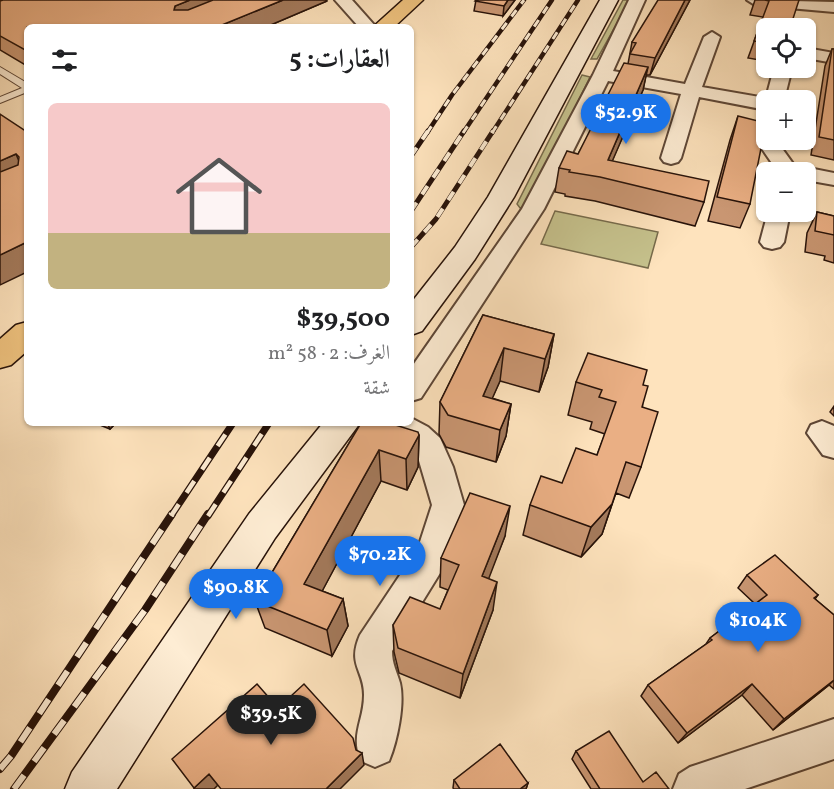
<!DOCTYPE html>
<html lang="ar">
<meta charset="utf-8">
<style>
body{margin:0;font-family:Vollkorn,Amiri,serif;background:#f6f6f6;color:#202124;direction:rtl;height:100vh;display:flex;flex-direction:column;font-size:22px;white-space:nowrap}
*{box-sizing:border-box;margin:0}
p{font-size:20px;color:#757577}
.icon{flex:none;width:33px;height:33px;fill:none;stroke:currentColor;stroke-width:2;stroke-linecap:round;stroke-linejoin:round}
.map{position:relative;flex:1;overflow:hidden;direction:ltr}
.sheet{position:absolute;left:24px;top:24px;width:390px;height:402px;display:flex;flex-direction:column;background:#fff;border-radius:9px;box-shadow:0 2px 4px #0004;direction:rtl}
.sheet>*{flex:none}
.buttons{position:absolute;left:756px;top:18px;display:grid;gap:12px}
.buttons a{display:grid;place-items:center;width:60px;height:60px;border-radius:9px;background:#fff;box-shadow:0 2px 4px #0004;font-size:30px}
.price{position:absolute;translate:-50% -51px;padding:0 14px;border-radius:21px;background:#1a73e8;color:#fff;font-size:20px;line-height:39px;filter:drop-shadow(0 2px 3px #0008)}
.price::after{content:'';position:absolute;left:50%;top:36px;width:18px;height:14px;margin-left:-9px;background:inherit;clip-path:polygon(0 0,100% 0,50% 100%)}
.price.active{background:#222;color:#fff}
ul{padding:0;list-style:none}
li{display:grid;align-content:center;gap:12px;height:318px;padding:0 24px}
li span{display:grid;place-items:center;height:186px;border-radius:9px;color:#555}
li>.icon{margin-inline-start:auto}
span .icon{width:108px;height:108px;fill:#fffc;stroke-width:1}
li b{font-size:26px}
h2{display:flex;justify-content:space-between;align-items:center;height:72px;padding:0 24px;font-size:26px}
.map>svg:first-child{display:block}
.green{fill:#c6c28d;stroke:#766a4b;stroke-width:1.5}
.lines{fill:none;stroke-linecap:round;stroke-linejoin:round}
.lane-casing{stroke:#5d4636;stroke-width:2}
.street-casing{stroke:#5d4636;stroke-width:4}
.secondary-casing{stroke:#271209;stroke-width:3}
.primary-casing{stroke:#271209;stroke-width:3}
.lane{fill:#feedd4;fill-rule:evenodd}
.street{fill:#feedd4;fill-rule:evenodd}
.secondary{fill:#feedd4;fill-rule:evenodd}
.primary{fill:#efc27e;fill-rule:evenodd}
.rail-far3-casing{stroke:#271209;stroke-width:4.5}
.rail-far2-casing{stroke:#271209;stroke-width:5}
.rail-far1-casing{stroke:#271209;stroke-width:7}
.rail-casing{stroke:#271209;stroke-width:8}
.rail-far3{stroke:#feedd4;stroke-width:3;stroke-dasharray:8;stroke-linecap:butt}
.rail-far2{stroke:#feedd4;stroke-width:4;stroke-dasharray:10;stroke-linecap:butt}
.rail-far1{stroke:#feedd4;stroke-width:4.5;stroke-dasharray:14;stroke-linecap:butt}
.rail{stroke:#feedd4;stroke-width:6;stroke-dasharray:17;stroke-linecap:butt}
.wall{fill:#c99672;stroke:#271209;stroke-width:1.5}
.shaded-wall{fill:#a47a5c;stroke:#271209;stroke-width:1.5}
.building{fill:#eaaf84;stroke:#271209;stroke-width:1.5}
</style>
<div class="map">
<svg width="834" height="789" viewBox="0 0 834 789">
<rect width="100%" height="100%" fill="#fee3bd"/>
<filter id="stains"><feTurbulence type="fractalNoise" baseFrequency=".00333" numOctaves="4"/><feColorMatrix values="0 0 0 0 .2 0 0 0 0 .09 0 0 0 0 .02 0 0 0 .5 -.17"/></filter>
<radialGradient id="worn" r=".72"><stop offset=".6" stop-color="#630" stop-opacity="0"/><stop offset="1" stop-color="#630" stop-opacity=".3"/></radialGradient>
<path class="green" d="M623,0h7l-33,59h-6z
M582,75l8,2 -63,129 -7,2 -3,-4z
M555,211l103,21 -10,36 -107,-24z"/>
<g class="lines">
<g class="lane-casing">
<path id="lane" d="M0,67l27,16v9l-27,11v-6l22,-9 -22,-14z"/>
</g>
<g class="street-casing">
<path id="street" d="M335,0h17l24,27h-17z
M629,0h16l-32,71 72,13 19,-47 8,-5 8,5 -18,50 64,11 8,-30h18l-8,32h-18v10l-67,-13 -18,61 -3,4 -7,2 -7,-2 -3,-4 20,-64 -73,-13 -64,128 -123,189 -10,3v-33l111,-159 71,-134z
M747,0l87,2v10l-79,-7z
M806,48l28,5v10l-28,-5z
M766,122v18h10l18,25 40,8v12l-28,-5v-8h-28l-24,-35 5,-13z
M768,212h22l-6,30 -4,5 -8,2 -8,-2 -4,-5z
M411,418l17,9 12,11 13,29 11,38 -19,60 -53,86c0,13 5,21 8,32 5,21 -3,59 -11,78l-14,6 -14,-6c-11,-27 3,-40 3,-66 0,-25 -17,-30 -4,-60l58,-87 14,-43 -15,-51 -11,-11 -21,-12 -5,-8h31z
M822,421l12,5v32l-11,-3 -16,-22 4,-8z
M834,719v40l-89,30h-72l6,-15 11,-7z"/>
</g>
<g class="secondary-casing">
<path id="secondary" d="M600,0h18l-104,197 -39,62 -53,72 -11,4v-32l44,-56 33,-50z
M323,423h37l-85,115 -158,251h-52l7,-17 177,-258z"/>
</g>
<g class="primary-casing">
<path id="primary" d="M403,0h20l-29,27h-21z
M27,322v29l-16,14 -11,3v-29l16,-14z"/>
</g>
<use href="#lane" class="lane"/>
<use href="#street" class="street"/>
<use href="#secondary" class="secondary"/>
<use href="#primary" class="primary"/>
<g class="rail-far3-casing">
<path id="rail-far3" d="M427,133l25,-38 72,-95
M463,133l89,-133
M492,133l86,-133"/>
</g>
<g class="rail-far2-casing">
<path id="rail-far2" d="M411,156l17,-25
M411,211l53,-80
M411,247l25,-28 57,-88"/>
</g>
<g class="rail-far1-casing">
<path id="rail-far1" d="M171,516l62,-93
M208,516l61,-93"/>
</g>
<g class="rail-casing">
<path id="rail" d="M0,769l11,-13 161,-242
M14,789l131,-179 63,-96"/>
</g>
<use href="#rail-far3" class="rail-far3"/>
<use href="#rail-far2" class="rail-far2"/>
<use href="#rail-far1" class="rail-far1"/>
<use href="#rail" class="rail"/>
</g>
<path class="wall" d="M0,0l327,1 -61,26h-239v39l-27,-16z
M476,0h39l-12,16 -29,-5z
M690,0l-40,75h-4l-3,15 -31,71 92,41 -9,24 -100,-25 -30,-5v-2l-10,-2 4,-24 19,-14 50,-90 4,-22z
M755,0h44l-33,28v33l-18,-3 15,-41 -13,-2z
M832,49h2v111l-23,-5 14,-89z
M738,116l12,88 -10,24 -32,-7 22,-81z
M817,212l17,4v47l-10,-3 1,-4 -20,-4 2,-19z
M483,315l71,19 -6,33 -9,25 -39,-11 -8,17 19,6 -5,32 -10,26 -50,-15 -7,-13 1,-32z
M576,382l67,3 -2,82 -12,31 -13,-5 -14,41 -21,23 -58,-22 7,-30 32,-22 35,-28 8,-21 -15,-5 2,-7 -24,-7z
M834,406v10l-4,-4z
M95,423h21l-6,6z
M361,423l58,12 -1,32 -11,23 -26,-9 -59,110 21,8 5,27 -16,30 -67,-28 -10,-27z
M505,536l-17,42 5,32 -33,88 -61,-25 -5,-21 -1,-27 47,-16 8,-19 -8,-3 1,-29z
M747,575l71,20 -3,4 19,16v74l-5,-4 -56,45 -31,-35 -64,48 -37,-47 7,-11 58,-41 4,-6 45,-34 -17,-16z
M576,751l67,31 26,7h-78l-19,-30z
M454,780l74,3 -2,6h-72l-1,-1z"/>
<path class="shaded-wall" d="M190,0h49l-60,25 -5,-15 1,-4z
M283,0h44v1l-61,26h-49z
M508,0h7l-12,16 1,-10z
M685,0h5l-40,75 5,-17z
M648,67l-5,23 -38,88 3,-18z
M16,154l10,24 -26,11v-28z
M27,242v30l-27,13v-30z
M554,334l-6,33 -9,25 6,-33z
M504,348l-4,33 -19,43 2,-28z
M511,404l-5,32 -10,26 4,-32z
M107,423h9l-6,6z
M419,435l-1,32 -11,23 -1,-31z
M379,450l2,31 -70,131 -7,-28z
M612,504l-10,30 -21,23 10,-30z
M510,506l-5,30 -26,68 3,-28z
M497,582l-4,28 -33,88 3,-24z
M343,599l5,27 -16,30 -5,-26z
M834,680l-5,5 -56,45 11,-11z
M752,684l-10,11 -64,48 9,-10z
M362,753l2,12 -24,24h-14z
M209,774l9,11 -4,4h-20v-1z
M528,783l-2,6h-6z"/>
<path class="building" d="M3,0h187l-15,6 -1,4h14l25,-10h70l-66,27h-190v24l-27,-15v-35z
M476,0h32l-4,6 -29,-5z
M658,0h27l-30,58 -25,-4 6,-11 -4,-1z
M765,0h34l-9,28h-24v15l-12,-2 15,-40z
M832,49h2v91l-15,-3z
M624,63l24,4 -40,93 101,21 -5,21 -104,-25 -31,-5 1,-2 -11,-2 8,-17 11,3z
M0,114l27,18v110l-27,13v-83l18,-7 1,-8 -3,-3 -16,7z
M738,116l28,7 -16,81 -33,-7z
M817,212l17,4v19l-19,-4z
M483,315l71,19 -9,25 -41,-11 -21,48 28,8 -11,26 -52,-15 -8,-13z
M588,353l59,17 -4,15 5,1 -6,21 16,5 -17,55 -15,-5 -14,42 -21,23 -61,-22 11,-29 21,7 14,-35 21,7 19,-53 -17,-5 3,-7 -26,-8z
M361,423h28l29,9 1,3 -13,24 -27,-9 -75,134 39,15 -16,31 -72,-29z
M470,493l40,13 -28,70 15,6 -34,92 -65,-26 -5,-23 17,-28 30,12 19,-44 -18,-7z
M775,555l43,40 -4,3 20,17v65l-50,39 -32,-35 -65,49 -39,-48 64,-45 -2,-2 57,-43 -20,-20z
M257,684l21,24 26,-24 49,54 3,12 6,3 -36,36h-105l-12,-15 -15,14 -22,-29z
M609,731l34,51 13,-10 13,17h-69l-24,-38z
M500,744l28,39 -8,6h-60l-6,-9z"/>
<rect width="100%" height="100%" filter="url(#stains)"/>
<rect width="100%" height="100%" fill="url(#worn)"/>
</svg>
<div class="buttons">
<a><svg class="icon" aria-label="locate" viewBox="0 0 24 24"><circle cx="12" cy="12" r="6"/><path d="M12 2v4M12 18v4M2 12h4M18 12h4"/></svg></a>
<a>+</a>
<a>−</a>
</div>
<b class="price" style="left:626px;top:145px">$52.9K</b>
<b class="price" style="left:380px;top:587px">$70.2K</b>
<b class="price" style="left:236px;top:620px">$90.8K</b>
<b class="price" style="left:758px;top:653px">$104K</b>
<b class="price active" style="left:271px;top:746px">$39.5K</b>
<section class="sheet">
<h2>العقارات: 5<svg class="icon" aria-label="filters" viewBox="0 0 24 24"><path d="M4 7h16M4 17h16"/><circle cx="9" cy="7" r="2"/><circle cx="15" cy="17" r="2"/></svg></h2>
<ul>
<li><span style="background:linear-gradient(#f6c9c9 70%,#c2b280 0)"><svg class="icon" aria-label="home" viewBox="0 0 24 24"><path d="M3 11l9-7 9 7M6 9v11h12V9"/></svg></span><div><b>$39,500</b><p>الغرف: 2 · 58 m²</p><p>شقة</p></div></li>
</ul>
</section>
</div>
